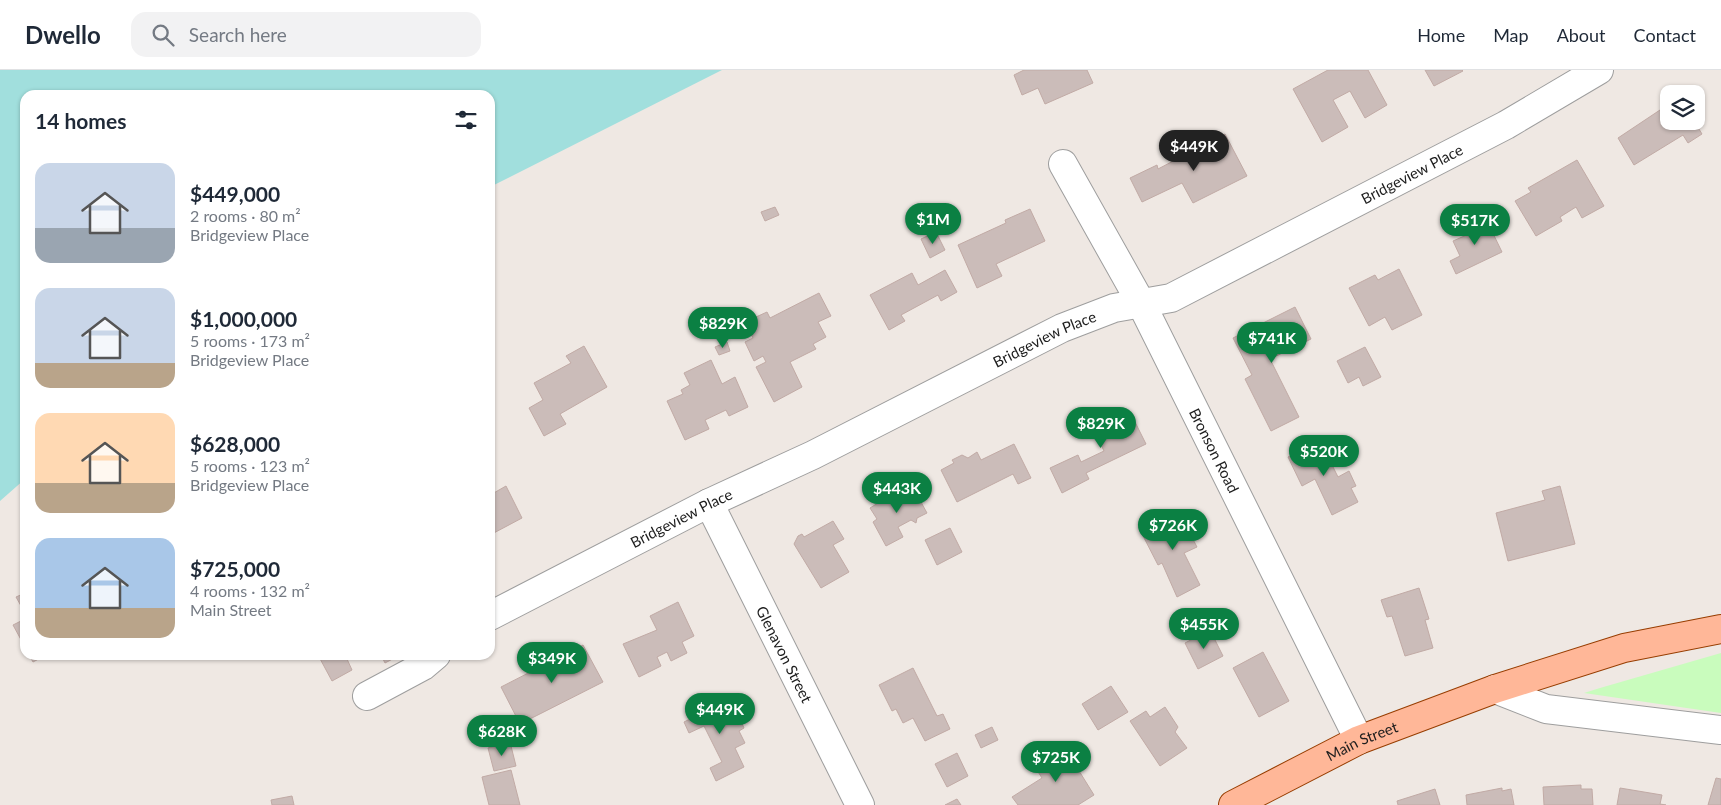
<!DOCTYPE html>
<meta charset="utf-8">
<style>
body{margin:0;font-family:Lato,sans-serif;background:#f2f2f3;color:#1f2937;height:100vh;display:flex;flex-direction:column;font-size:19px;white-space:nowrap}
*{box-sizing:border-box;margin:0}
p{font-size:16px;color:#747a83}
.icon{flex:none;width:28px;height:28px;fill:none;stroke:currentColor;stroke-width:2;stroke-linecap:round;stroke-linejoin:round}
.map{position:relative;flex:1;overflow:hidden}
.sheet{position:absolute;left:20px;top:20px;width:475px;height:570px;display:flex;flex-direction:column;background:#fff;border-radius:15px;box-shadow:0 1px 4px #0004}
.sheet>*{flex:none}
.controls{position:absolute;left:1660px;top:15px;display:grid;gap:10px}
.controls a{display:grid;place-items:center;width:45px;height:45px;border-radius:10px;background:#fff;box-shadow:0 1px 4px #0004;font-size:25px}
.price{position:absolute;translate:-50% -42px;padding:0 11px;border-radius:18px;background:#0b8043;color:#fff;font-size:16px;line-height:32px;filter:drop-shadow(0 1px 2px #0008)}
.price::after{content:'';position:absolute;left:50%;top:30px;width:15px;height:11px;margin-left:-8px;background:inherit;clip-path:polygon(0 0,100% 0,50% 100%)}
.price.on{background:#222;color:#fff}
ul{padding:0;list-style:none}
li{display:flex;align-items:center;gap:15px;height:125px;padding:0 15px}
li span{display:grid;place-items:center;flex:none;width:140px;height:100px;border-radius:15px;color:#555}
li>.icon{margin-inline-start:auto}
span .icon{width:60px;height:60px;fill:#fffc;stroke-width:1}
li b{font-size:21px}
h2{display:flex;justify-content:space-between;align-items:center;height:60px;padding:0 15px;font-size:21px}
header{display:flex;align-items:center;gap:30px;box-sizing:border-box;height:70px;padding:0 25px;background:#fff;border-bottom:1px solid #e0e1e3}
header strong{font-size:24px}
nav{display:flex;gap:28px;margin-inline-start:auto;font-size:18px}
.search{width:350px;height:45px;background:#f2f2f3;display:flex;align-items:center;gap:12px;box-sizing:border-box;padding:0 18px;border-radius:15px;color:#747a83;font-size:19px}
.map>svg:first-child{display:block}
.park{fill:#c9fcbd}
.water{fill:#a1dfdd}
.building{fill:#cbbcb9;stroke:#c1aaa5}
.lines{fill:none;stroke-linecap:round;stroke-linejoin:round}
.minor-casing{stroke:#9e9e9e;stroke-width:30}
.major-casing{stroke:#973d00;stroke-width:30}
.minor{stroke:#fff;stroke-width:28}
.major{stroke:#ffb798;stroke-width:28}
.labels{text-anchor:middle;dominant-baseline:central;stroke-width:4;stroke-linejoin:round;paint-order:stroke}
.street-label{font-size:15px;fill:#1d1d1d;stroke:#fff}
</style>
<header>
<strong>Dwello</strong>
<div class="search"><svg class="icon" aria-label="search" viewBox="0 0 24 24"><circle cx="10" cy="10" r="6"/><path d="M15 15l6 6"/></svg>Search here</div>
<nav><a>Home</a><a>Map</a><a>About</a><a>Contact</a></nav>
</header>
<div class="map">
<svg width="1721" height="735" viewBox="0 0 1721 735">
<rect width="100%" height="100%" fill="#efe8e3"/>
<path class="park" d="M1721,583v60l-137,-20 16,-5z"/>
<path class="water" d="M0,0h722l-232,117v-92h-465v384l-25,22z"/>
<path class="building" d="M1024,0h63l6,13 -48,21 -7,-16 -16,7 -8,-20z
M1328,0h40l19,35 -22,13 -15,-27 -17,9 15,27 -26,15 -29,-53z
M1425,0h37l1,1 -29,15z
M1669,34v17h25l8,13 -14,9 -5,-8 -49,30 -16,-27z
M1225,64l22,42 -54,27 -11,-20 -40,19 -12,-24 27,-13 1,4z
M1577,90l27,46 -22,12 -6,-11 -16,10 2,4 -26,15 -21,-35 16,-9 -3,-4z
M775,137l4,8 -14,6 -4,-9z
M1030,139l15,32 -49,23 6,12 -25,12 -19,-43 48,-22 -1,-3z
M1485,147l17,35 -46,22 -6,-13 10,-5 -7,-15 16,-7 -4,-8z
M936,162l9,18 -15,8 -9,-19z
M1399,199l23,46 -30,15 -7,-13 -16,9 -20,-38 26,-13 3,5z
M945,200l12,22 -16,9 -3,-6 -37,20 4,6 -16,9 -19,-35 42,-22 6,12z
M819,223l12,23 -13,6 8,15 -13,7 3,5 -26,13 12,25 -28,15 -18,-35 10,-5 -3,-6 -9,5 -9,-19 8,-4 -8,-16 22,-10 3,6z
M1295,237l16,32 -41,20 29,58 -28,14 -26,-52 7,-4 -19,-37z
M727,272l3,9 -11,4 -4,-8z
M584,276l23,41 -47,27 6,10 -22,12 -15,-28 14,-8 -9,-17 37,-20 -5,-7z
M1365,277l16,30 -18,9 -4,-9 -11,6 -11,-22z
M711,290l11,24 13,-7 13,30 -19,9 -3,-6 -21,10 4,9 -24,11 -18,-39 16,-7 -2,-4 9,-5 -6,-12z
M1111,338l5,11 14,-7 16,32 -60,29 3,6 -27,14 -12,-25 28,-13 3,7 23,-11 -10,-21 5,-2 -5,-11z
M1320,371l18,36 11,-6 7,15 -5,2 7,14 -26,13 -17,-36 -13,7 -14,-29z
M1014,374l17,34 -13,6 -5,-10 -56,28 -16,-32 13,-7 -2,-3 10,-5 6,3 9,-6 4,8z
M907,415l5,10 4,-2 11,20 -10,5 -1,5 -5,-3 -13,7 5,10 -17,9 -13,-24 4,-3 -7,-11z
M506,416l16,32 -32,17v-45l2,4z
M1560,416l15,58 -67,17 -12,-48 49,-13 -3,-9z
M1178,441l19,36 -13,6 16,32 -23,12 -15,-34 -4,2 -18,-35z
M833,451l11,18 -11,6 16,27 -28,16 -27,-44 4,-8 4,-2 2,3z
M950,458l12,24 -25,13 -12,-25z
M1419,518l10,31 -4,1 8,28 -28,8 -13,-40 -5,1 -6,-17z
M25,523v20l-9,-16z
M678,532l16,34 -12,6 5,11 -16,8 -4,-9 -10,5 4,9 -22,11 -16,-33 34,-14 -7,-14z
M25,549v28l-12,-22z
M1210,560l13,26 -25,13 -13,-26z
M583,575l20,37 -83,42 -19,-37z
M1263,582l26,49 -30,16 -26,-49z
M29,585h17l-13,7z
M318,585h37l-8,4 5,11 -20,11z
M381,585h19l-15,8z
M913,598l24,48 6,-2 7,15 -25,12 -12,-23 -10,5 -7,-14 -4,2 -13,-26z
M1111,616l17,26 -30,18 -16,-26z
M719,625l13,26 7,-4 5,11 -5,3 6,12 -10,5 9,19 -28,14 -6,-13 12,-6 -18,-36 -15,7 -5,-11 18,-9 -4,-8z
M1165,637l13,20 -3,5 12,16 -27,18 -30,-45 16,-10 4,6z
M992,657l6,13 -17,8 -6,-13z
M510,672l6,24 -22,5 -6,-23z
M1063,675l31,50 -16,10h-60l-6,-8 30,-19 -9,-14z
M957,683l11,23 -21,11 -12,-23z
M511,700l9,35h-31l-7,-28z
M1716,708l5,1v26h-13z
M1581,715v4h11l1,16h-49l-1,-18z
M1502,718v3l9,-2 3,16h-47l-1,-10z
M1620,718l42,7 -2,9 6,1h-49z
M1435,719l5,16h-42l-1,-4z
M292,726l2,9h-22l-1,-5z
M957,729l4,6h-16z"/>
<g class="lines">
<g class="minor-casing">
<g id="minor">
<path id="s1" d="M1063,94l78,139 218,437"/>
<path id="s2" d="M709,433l151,302"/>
<path id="s3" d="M490,546l219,-113 104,-48 249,-127 52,-20 57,-10 335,-173 93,-55"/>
<path d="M1495,619l51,20 175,21"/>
<path d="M367,626l56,-30 13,-11"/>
</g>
</g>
<g class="major-casing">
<g id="major">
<path id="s4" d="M1233,735l126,-65 136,-51 129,-41 97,-19"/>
</g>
</g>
<use href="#minor" class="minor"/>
<use href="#major" class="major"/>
</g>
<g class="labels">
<g class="street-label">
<text stroke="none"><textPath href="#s3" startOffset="1025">Bridgeview Place</textPath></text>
<text stroke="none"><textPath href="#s3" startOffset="620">Bridgeview Place</textPath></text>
<text stroke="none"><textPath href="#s1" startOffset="324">Bronson Road</textPath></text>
<text stroke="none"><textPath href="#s3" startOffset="215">Bridgeview Place</textPath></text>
<text stroke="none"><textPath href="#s2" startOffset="169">Glenavon Street</textPath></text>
<text stroke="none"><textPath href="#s4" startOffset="144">Main Street</textPath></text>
</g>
</g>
</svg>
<div class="controls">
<a><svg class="icon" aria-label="layers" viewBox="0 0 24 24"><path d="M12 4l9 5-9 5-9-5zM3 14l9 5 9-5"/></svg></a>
</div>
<b class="price on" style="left:1194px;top:102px">$449K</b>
<b class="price" style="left:933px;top:175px">$1M</b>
<b class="price" style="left:1475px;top:176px">$517K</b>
<b class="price" style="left:723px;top:279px">$829K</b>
<b class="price" style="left:1272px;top:294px">$741K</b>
<b class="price" style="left:1101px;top:379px">$829K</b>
<b class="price" style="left:1324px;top:407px">$520K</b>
<b class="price" style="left:897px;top:444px">$443K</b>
<b class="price" style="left:1173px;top:481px">$726K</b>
<b class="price" style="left:1204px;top:580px">$455K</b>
<b class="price" style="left:552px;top:614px">$349K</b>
<b class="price" style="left:720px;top:665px">$449K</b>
<b class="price" style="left:502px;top:687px">$628K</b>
<b class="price" style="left:1056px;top:713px">$725K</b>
<section class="sheet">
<h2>14 homes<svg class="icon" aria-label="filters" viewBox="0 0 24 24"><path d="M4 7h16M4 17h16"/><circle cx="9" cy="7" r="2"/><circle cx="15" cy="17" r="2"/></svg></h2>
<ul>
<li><span style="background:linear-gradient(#c9d6e8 65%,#9aa5b1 0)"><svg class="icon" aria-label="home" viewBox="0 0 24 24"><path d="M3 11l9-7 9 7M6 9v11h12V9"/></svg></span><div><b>$449,000</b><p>2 rooms · 80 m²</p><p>Bridgeview Place</p></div></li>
<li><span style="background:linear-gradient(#c9d6e8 75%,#b9a48a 0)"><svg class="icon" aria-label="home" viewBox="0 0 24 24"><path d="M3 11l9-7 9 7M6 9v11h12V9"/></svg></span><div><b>$1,000,000</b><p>5 rooms · 173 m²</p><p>Bridgeview Place</p></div></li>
<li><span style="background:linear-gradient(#ffd9b3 70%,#b9a48a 0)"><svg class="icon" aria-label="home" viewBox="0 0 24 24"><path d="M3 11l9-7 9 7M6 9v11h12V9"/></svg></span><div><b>$628,000</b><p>5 rooms · 123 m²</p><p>Bridgeview Place</p></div></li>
<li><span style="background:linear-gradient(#a9c7e8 70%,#b9a48a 0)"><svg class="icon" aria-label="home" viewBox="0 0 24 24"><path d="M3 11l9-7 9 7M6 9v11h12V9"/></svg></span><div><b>$725,000</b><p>4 rooms · 132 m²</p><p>Main Street</p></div></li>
</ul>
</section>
</div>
